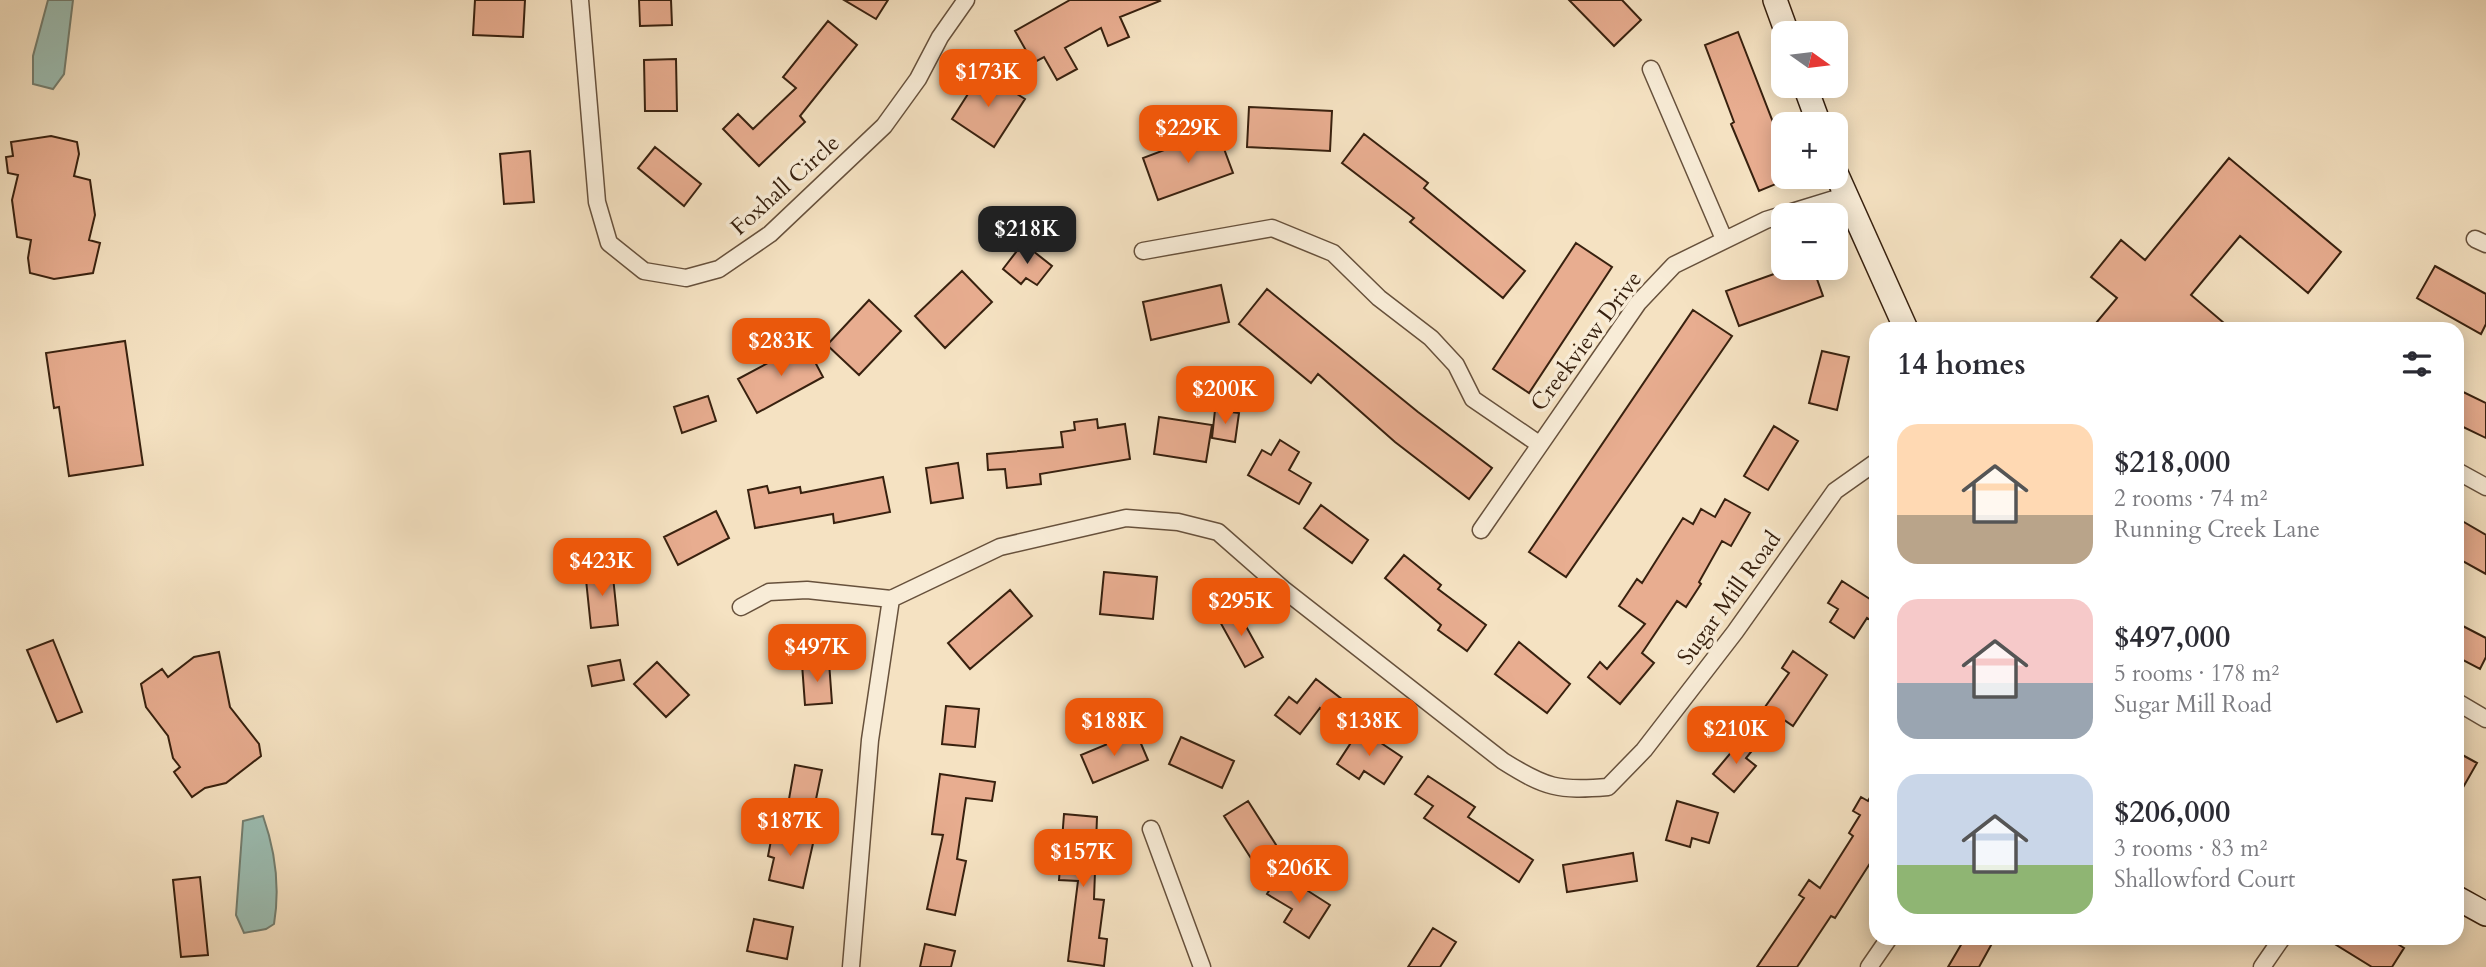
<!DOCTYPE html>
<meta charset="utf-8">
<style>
body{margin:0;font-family:Cardo,serif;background:#f2f2f3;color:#2b2b33;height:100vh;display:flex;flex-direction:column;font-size:26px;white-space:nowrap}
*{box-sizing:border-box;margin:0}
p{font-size:23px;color:#7c7c81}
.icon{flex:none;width:38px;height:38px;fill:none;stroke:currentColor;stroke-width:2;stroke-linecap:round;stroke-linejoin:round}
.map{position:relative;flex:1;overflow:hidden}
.details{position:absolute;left:1869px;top:322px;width:595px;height:623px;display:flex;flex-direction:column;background:#fff;border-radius:21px;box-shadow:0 4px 18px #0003}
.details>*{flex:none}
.needle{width:46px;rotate:104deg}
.controls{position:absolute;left:1771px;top:21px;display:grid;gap:14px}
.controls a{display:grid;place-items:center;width:77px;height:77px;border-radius:14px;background:#fff;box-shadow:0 4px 18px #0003;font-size:35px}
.price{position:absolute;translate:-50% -60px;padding:0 16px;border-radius:14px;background:#ea580c;color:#fff;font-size:23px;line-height:46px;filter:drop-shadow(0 2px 4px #0008)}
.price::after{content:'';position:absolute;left:50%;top:42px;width:21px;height:16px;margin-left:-10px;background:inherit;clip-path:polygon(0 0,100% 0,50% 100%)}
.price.current{background:#222;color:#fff}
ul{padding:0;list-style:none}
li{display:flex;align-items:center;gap:21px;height:175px;padding:0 28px}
li span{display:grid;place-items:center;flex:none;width:196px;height:140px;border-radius:21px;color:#555}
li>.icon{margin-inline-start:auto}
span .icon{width:84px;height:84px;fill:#fffc;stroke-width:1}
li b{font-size:30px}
h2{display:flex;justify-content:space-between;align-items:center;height:84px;padding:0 28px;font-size:30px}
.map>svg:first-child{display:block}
.water{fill:#9cbeb3;stroke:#747f71;stroke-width:2}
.building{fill:#e8ad90;stroke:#38210f;stroke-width:2}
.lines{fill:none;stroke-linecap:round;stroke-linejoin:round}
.minor-casing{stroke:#67513c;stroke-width:19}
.secondary-casing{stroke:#38210f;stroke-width:26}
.minor{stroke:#f8ecd7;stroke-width:16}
.secondary{stroke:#f8ecd7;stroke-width:23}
.labels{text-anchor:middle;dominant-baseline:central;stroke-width:7;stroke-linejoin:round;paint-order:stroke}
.street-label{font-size:23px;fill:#38210f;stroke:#f8ecd7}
</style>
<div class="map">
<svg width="2486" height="967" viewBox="0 0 2486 967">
<rect width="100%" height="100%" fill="#f5e2c2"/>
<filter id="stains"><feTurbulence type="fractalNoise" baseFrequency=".00286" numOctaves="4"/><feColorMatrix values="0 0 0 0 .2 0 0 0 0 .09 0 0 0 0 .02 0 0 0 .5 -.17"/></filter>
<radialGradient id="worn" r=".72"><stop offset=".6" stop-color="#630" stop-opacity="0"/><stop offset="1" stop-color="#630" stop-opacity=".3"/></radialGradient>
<path class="water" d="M48,0h25l-9,74 -11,15 -20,-5v-28z
M263,816c12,34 17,72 11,108l-8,5 -22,4 -8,-18 7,-94z"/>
<path class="building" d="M475,0h50l-2,37 -50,-2z
M639,0h32l1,25 -32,1z
M844,0h44l-12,19z
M1070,0h89l1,1 -40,16 9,20 -21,9 -7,-18 -36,20 12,21 -20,11 -13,-23 -11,6 -18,-32z
M1569,0h53l19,20 -27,26z
M828,21l29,24 -57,71 5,6 -46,44 -36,-37 15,-15 15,15 43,-41 -13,-11z
M1738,32l45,116v33l-24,10 -28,-67 3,-2 -29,-77z
M676,59l1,52h-32l-1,-51z
M982,72l43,27 -31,48 -42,-28z
M1249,107l83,4 -2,40 -83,-4z
M1217,130l16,43 -75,27 -15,-42z
M1364,134l64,49 -4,5 101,83 -22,27 -93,-76 4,-4 -72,-55z
M51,136l26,6 2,12 -5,22 16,4 5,35 -6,25 11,3 -7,30 -39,6 -24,-6 -2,-15 3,-18 -14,-3 -5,-37 6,-25 -10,-2 -2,-16 7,-1 -2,-14z
M655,147l46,37 -17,22 -46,-38z
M530,151l4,51 -30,2 -4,-50z
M2229,158l112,94 -33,41 -68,-57 -49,59 40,34h-140l26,-31 -26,-21 30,-37 24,20z
M1023,243l29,23 -15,19 -11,-7 -5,6 -18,-15z
M1576,243l36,24 -83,126 -36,-24z
M2435,266l51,28v30l-5,10 -64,-36z
M1791,268h22l10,28 -84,30 -13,-35z
M962,271l30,31 -47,46 -30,-32z
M1221,285l8,37 -78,18 -8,-38z
M1267,289l151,123 74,56 -23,31 -74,-57 -77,-68 -7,9 -72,-59z
M869,300l32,31 -42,44 -32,-30z
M1693,310l39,26 -166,241 -37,-25z
M125,341l18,124 -74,11 -10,-69 -5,1 -8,-55z
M805,343l18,34 -66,36 -19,-34z
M1822,351l27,6 -12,53 -28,-7z
M2457,389l29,14v35l-29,-14z
M708,396l8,25 -34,12 -8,-26z
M1215,410l24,3 -4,29 -23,-4z
M1159,417l53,8 -6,37 -52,-8z
M1097,419l1,9 27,-4 5,35 -90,15 1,10 -34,4 -2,-19 -17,1 -1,-16 76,-7 -2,-15 14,-2 -1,-8z
M1774,426l24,15 -30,49 -24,-14z
M1280,440l19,12 -10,18 22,13 -12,21 -51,-29 14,-25 9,5z
M958,463l5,35 -32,5 -5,-35z
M883,477l7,35 -56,11 -1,-9 -78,14 -7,-38 19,-4 2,7 31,-6 1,6z
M1725,499l25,14 -19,33 -9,-5 -23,41 2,2 -15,23 -9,-6 -35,52 12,10 -34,41 -32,-27 12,-15 7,7 38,-45 -26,-18 18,-27 5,4 41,-65 10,6 8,-15 14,8z
M1321,505l47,35 -16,23 -48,-35z
M716,511l13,27 -51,27 -14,-28z
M2457,518l29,17v39l-29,-16z
M1404,555l37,30 -3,4 48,36 -19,26 -29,-21 3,-5 -56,-47z
M612,567l6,58 -27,3 -6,-58z
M1104,572l53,5 -4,42 -53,-5z
M1842,581l34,22v21l-9,-6 -13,20 -24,-16 8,-13 -10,-6z
M1010,590l22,26 -62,53 -22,-26z
M1237,610l26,47 -18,10 -26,-47z
M2457,623l29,15v19l-6,12 -23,-12z
M53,640l29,72 -25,10 -30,-72z
M1519,642l51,42 -23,29 -52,-39z
M1793,651l34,24 -34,51 -28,-19 24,-34 -7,-5z
M219,652l11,55 29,37 2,12 -35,27 -21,5 -13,9 -18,-25 6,-5 -7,-9 -5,-22 -22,-29 -5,-23 21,-15 6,8 26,-20z
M620,660l4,20 -32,6 -4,-20z
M657,662l32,33 -23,22 -32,-33z
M829,662l3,41 -27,2 -3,-41z
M1316,679l27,21 -13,16 -10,-8 -20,26 -25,-19 14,-18 8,6z
M946,706l33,3 -4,38 -33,-3z
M1360,729l42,28 -18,27 -20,-13 -5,8 -22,-15z
M1136,732l12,28 -55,23 -12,-28z
M1181,737l53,24 -12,27 -53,-24z
M1744,737l11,10 -9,11 10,8 -22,26 -21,-18z
M2457,752l20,11 -20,35z
M795,765l27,5 -7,34 -26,-5z
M940,774l55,8 -3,19 -26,-3 -9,61 9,2 -11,54 -28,-6 16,-74 -11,-1z
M1428,776l47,31 -7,10 65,43 -14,22 -95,-64 9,-12 -18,-12z
M1876,787v67l-41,64 -4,-2 -34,51h-40l47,-69 -5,-3 10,-15 11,8 33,-52 -4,-3 11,-18 -7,-4 8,-14 7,4z
M1248,801l30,47 -24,15 -30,-47z
M1677,801l41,12 -9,30 -17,-5 -2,9 -24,-7z
M1064,814l33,3 -3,82 10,1 -5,38 8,1 -3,27 -36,-5 10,-80 -19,-1z
M773,830l41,9 -11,49 -34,-8 5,-22 -6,-2z
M1633,853l4,28 -70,11 -4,-27z
M1280,873l50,32 -21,33 -25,-16 8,-13 -25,-15z
M200,877l8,78 -27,2 -8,-77z
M754,919l39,8 -6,32 -40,-8z
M1433,928l23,14 -16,25h-32z
M1965,938h30l-16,29h-31z
M2325,938h63l16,10 -12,19h-20z
M925,944l30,7 -4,16h-31z"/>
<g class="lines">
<g class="minor-casing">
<path id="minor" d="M580,0l17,202 12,41 35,28 42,7 33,-9 51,-35 114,-108 34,-47 22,-42 26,-37
M1651,69l73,170
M2475,239l11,5
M1143,251l129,-23 61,25 46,45 52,40 25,27 17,34 66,45
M2457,471l29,16
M1481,530l157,-227 36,-38 92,-45 78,-24
M741,607l28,-15 38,-2 84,9
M2457,702l29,17
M1151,829l51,138
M851,967l19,-227 21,-141 109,-52 126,-29 52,4 40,10 65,57 220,172c43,27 55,30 105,26l36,-37 91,-118 100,-141 41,-29
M1869,967l20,-29
M2262,967l20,-29"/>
</g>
<g class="secondary-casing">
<path id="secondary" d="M1775,0l12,33
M1805,86l14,38
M1836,173l70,156
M2457,898l29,16"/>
</g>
<use href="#minor" class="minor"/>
<use href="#secondary" class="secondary"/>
</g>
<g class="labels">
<g class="street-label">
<text transform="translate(785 185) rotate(-42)">Foxhall Circle</text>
<text transform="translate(1586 341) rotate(-53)">Creekview Drive</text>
<text transform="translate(1729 598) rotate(-54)">Sugar Mill Road</text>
</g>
</g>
<rect width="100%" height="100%" filter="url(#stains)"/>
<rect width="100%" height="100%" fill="url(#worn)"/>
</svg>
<div class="controls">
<a><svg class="needle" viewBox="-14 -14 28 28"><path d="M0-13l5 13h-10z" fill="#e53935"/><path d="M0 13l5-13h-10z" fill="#7c7c81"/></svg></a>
<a>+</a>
<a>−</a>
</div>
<b class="price" style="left:988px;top:109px">$173K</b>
<b class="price" style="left:1188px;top:165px">$229K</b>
<b class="price current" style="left:1027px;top:266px">$218K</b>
<b class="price" style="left:781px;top:378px">$283K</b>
<b class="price" style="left:1225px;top:426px">$200K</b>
<b class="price" style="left:602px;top:598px">$423K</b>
<b class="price" style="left:1241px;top:638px">$295K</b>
<b class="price" style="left:817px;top:684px">$497K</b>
<b class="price" style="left:1114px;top:758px">$188K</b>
<b class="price" style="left:1369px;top:758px">$138K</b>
<b class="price" style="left:1736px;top:766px">$210K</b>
<b class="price" style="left:790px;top:858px">$187K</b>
<b class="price" style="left:1083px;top:889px">$157K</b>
<b class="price" style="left:1299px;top:905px">$206K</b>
<section class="details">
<h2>14 homes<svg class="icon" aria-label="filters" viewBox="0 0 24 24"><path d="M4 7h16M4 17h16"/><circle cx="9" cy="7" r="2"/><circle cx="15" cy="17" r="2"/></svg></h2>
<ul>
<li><span style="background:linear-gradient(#ffd9b3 65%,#b9a48a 0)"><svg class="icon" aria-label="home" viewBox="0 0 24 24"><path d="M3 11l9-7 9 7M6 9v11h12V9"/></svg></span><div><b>$218,000</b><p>2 rooms · 74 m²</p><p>Running Creek Lane</p></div></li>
<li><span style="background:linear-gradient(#f6c9c9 60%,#9aa5b1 0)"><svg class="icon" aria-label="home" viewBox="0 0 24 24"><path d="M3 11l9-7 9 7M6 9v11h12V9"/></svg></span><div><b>$497,000</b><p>5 rooms · 178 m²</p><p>Sugar Mill Road</p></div></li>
<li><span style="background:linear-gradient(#c9d6e8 65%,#8fb573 0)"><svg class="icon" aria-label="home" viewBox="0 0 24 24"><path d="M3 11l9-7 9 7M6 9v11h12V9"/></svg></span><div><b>$206,000</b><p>3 rooms · 83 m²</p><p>Shallowford Court</p></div></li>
</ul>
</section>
</div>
